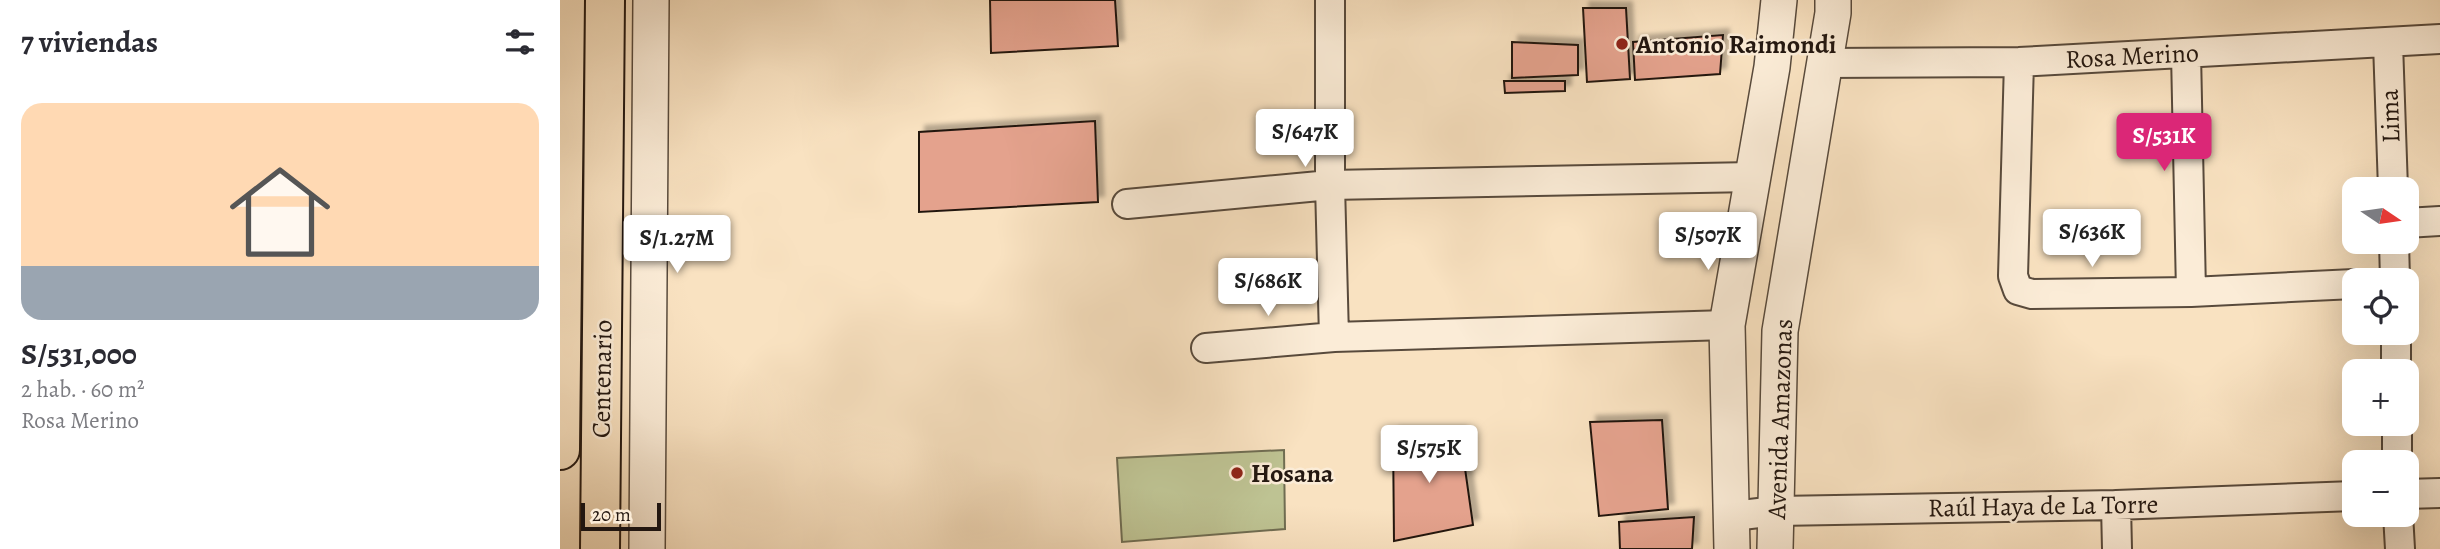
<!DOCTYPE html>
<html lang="es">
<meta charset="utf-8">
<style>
body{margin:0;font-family:Alegreya,serif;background:#f7f7f7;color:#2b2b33;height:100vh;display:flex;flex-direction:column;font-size:26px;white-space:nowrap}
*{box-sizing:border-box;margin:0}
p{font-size:23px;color:#7c7c81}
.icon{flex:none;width:38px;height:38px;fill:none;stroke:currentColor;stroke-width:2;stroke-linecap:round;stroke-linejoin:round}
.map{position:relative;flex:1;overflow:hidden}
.side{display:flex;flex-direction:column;background:#fff;width:560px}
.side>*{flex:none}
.needle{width:46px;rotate:103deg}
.fabs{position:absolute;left:1782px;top:177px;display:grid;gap:14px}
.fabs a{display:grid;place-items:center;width:77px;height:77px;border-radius:14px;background:#fff;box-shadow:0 7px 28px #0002;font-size:35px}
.scale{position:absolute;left:21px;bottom:18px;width:80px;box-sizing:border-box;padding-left:7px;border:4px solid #231710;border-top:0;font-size:19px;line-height:24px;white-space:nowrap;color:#231710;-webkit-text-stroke:5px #fbecd7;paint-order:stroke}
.price{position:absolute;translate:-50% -60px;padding:0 16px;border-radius:7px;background:#fff;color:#222;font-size:23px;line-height:46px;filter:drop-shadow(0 2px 4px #0008)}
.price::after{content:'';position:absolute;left:50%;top:42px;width:21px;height:16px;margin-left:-10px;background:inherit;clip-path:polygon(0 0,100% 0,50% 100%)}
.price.on{background:#db2777;color:#fff}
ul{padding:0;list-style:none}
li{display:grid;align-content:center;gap:14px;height:371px;padding:0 21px}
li+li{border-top:2px solid #e1e1e2}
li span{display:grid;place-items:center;height:217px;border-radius:21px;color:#555}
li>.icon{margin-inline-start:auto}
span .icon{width:126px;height:126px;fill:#fffc;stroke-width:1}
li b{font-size:30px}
h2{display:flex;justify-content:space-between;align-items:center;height:84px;padding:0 21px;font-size:30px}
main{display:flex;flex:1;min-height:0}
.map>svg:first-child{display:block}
.green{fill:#bec393;stroke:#706d52;stroke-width:2}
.building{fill:#e4a28d;stroke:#231710;stroke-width:2;filter:url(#shadow)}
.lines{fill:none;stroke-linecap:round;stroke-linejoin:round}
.minor-casing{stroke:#584a3c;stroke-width:32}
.tertiary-casing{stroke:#584a3c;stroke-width:38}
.trunk-casing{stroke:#231710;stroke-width:42}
.minor{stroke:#fbecd7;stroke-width:28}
.tertiary{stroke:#fbecd7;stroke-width:35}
.trunk{stroke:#f9e2c1;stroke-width:38}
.poi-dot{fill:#8f2418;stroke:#fbecd7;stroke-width:2.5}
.labels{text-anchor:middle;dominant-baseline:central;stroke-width:5;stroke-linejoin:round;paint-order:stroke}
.poi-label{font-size:26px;font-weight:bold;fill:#231710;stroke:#fbecd7;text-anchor:start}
.street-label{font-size:26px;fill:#231710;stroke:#fbecd7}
</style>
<main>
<section class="side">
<h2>7 viviendas<svg class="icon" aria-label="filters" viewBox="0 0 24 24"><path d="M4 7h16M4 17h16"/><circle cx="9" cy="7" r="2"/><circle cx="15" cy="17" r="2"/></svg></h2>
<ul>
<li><span style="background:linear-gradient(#ffd9b3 75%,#9aa5b1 0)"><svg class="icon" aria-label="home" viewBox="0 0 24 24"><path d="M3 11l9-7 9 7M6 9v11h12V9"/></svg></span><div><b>S/531,000</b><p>2 hab. · 60 m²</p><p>Rosa Merino</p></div></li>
</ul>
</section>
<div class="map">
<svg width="1880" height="549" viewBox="0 0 1880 549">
<defs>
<filter id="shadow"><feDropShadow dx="6" dy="-6" stdDeviation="2" flood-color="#0004"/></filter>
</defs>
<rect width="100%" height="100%" fill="#f9e2c1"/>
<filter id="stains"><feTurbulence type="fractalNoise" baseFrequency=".00286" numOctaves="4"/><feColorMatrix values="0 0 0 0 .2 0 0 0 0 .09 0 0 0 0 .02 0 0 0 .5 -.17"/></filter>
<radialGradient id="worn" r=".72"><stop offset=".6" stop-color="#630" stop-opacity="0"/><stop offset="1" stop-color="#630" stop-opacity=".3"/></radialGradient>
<path class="green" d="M724,450l1,79 -163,13 -5,-84z"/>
<path class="building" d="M430,0h125l3,46 -127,7z
M1023,8h43l4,71 -43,3z
M1163,35l-3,39 -85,6 -2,-38z
M952,42l66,3v30l-66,3z
M944,81h61v10l-60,2z
M535,121l3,81 -179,10v-80z
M1102,420l6,89 -69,7 -9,-94z
M833,433h67l13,92 -79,16z
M1134,517l-2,32h-72l-1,-27z"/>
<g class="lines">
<g class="minor-casing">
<path id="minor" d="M770,0v185l4,152
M1828,43l5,146
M1626,53l5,239
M1459,62l-6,214 5,14 14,4 159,-2 163,-8
M1264,63l195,-1 421,-23
M567,204l203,-19 423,-8
M1846,223l34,-2
M1834,242l1,38
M1836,332v39
M646,348l128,-11 393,-12
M1837,424v38
M1846,494l34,-1
M1556,505l1,44
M1838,514l2,35
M1173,516l43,-5 340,-6 238,-9"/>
</g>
<g class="tertiary-casing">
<path id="tertiary" d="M87,549l4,-549
M1172,549l-5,-224 45,-258 7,-67
M1215,549l5,-218 53,-318v-13"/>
</g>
<g class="trunk-casing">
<path id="trunk" d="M0,450l5,-450
M40,549l5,-549"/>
</g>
<use href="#minor" class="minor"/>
<use href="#tertiary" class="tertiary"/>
<use href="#trunk" class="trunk"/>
</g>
<g class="poi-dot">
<circle cx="1062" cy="44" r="7"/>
<circle cx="677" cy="473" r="7"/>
</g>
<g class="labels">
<g class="poi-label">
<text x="1076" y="44">Antonio Raimondi</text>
<text x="691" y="473">Hosana</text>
</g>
<g class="street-label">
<text transform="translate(1572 56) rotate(-3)">Rosa Merino</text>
<text transform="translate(1830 116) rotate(-92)">Lima</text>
<text transform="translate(42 379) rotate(-89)">Centenario</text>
<text transform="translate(1220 419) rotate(-88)">Avenida Amazonas</text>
<text transform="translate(1483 506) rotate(-1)">Raúl Haya de La Torre</text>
</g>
</g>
<rect width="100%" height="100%" filter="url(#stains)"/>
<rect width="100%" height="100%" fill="url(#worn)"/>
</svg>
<div class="fabs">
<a><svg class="needle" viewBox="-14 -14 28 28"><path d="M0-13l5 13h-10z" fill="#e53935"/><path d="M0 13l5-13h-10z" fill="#7c7c81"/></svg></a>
<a><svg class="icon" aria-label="locate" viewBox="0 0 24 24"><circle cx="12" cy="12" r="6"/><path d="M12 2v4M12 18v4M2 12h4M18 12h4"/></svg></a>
<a>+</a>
<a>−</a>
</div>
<div class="scale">20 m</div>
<b class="price" style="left:745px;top:169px">S/647K</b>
<b class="price on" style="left:1604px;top:173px">S/531K</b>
<b class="price" style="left:1532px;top:269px">S/636K</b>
<b class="price" style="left:1148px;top:272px">S/507K</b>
<b class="price" style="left:117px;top:275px">S/1.27M</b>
<b class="price" style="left:708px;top:318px">S/686K</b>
<b class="price" style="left:869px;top:485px">S/575K</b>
</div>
</main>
